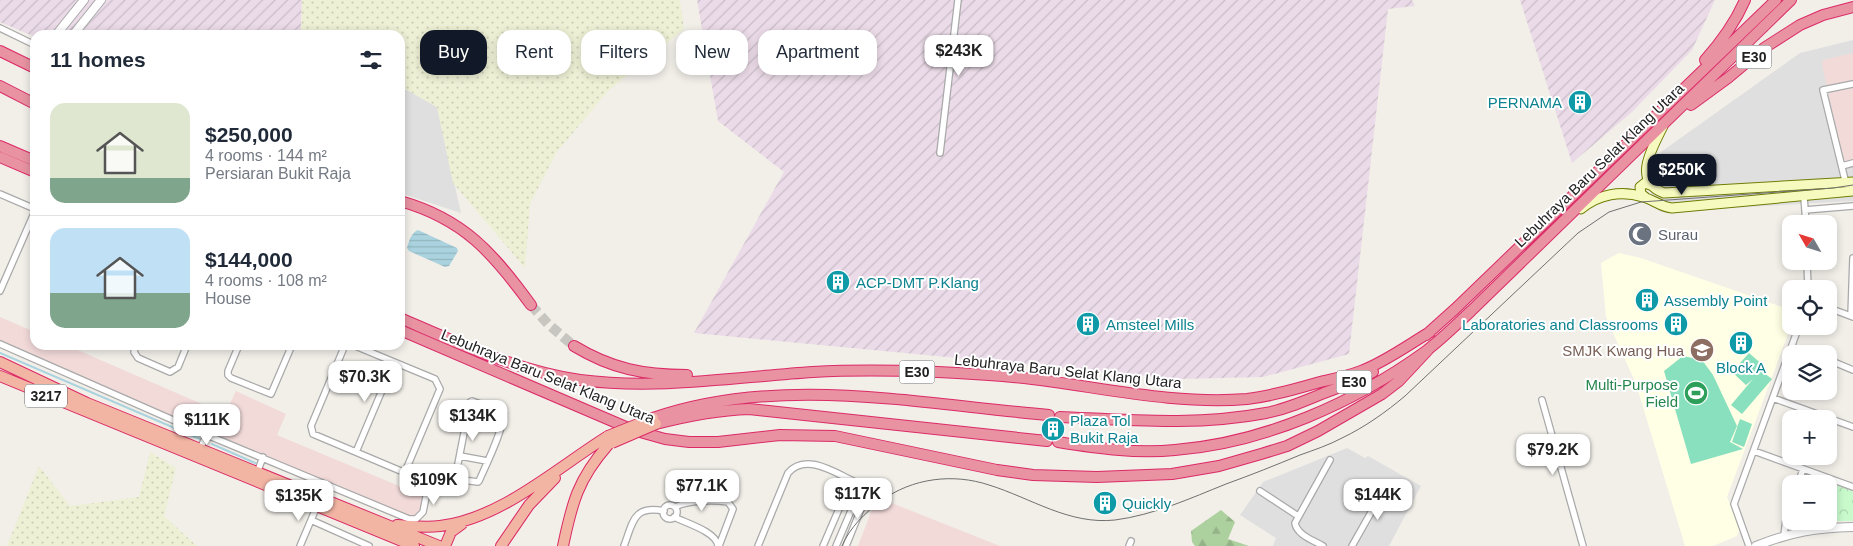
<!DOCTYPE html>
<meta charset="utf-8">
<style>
body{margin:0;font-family:Helvetica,sans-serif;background:#f2f2f3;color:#1f2937;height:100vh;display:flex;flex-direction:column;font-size:19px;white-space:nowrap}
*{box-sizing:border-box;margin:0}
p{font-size:16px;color:#747a83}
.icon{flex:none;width:28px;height:28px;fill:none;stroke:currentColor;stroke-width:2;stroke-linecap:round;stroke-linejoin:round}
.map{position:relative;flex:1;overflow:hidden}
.side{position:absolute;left:30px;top:30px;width:375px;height:320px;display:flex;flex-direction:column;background:#fff;border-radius:15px;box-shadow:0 2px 8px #0003}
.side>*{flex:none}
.guide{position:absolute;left:420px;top:30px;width:475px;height:45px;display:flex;gap:10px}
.needle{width:32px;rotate:309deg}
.tools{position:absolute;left:1782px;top:215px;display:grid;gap:10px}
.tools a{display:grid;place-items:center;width:55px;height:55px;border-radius:10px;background:#fff;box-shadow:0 2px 8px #0003;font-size:25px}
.price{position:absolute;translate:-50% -42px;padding:0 11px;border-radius:10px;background:#fff;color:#222;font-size:16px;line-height:32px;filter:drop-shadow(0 1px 2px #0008)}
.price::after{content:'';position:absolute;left:50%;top:30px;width:15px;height:11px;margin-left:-8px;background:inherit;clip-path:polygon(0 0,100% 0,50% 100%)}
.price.current{background:#111827;color:#fff}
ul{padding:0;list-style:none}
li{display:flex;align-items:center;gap:15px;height:125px;padding:0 20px}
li+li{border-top:1px solid #e0e1e3}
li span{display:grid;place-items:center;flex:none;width:140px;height:100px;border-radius:15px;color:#555}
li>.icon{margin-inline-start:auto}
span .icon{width:60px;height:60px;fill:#fffc;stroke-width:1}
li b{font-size:21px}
h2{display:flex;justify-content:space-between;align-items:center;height:60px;padding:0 20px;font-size:21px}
.tag{padding:0 18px;border-radius:15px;background:#fff;box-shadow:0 2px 8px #0003;font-size:18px;line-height:45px}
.tag.current{background:#111827;color:#fff}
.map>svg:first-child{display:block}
.residential{fill:#e0dfdf}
.commercial{fill:#f2dad9}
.industrial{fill:url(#industrial-furrows)}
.education{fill:#ffffe5}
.farmland{fill:url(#farmland-dots)}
.forest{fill:url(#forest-firs)}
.park{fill:url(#park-crowns)}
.pitch{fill:#88e0be}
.water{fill:url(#water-rules)}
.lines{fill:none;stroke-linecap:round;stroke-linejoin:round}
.stream{stroke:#aad3df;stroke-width:2}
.motorway-tunnel{stroke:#c8c6c1;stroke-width:10;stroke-dasharray:10 5;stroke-linecap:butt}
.minor-casing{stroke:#a9a9a9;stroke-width:8}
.tertiary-casing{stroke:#a9a9a9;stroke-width:10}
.secondary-casing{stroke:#707d05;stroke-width:11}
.trunk-casing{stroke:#dc2a67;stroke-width:12}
.motorway-casing{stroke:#dc2a67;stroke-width:12}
.minor{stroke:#fff;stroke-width:5.5}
.tertiary{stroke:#fff;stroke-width:8}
.secondary{stroke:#f7fabf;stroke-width:9}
.trunk{stroke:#f2b4a3;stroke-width:10}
.motorway{stroke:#e892a2;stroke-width:10}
.tram{stroke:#707070;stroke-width:1}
.trunk-bridge-casing{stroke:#dc2a67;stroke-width:12;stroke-linecap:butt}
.trunk-bridge{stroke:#f2b4a3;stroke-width:10}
.labels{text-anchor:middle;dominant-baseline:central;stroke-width:4;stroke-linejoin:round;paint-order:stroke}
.shield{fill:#fff;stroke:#646464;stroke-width:1}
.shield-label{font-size:14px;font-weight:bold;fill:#222}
.culture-label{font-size:15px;fill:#0d838f;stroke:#fff;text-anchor:start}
.street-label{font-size:15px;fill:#222;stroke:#fff}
.worship-label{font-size:15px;fill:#5b616d;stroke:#fff;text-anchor:start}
.education-label{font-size:15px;fill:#785e54;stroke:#fff;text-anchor:end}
.leisure-label{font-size:15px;fill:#27864d;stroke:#fff;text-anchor:end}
</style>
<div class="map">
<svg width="1853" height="546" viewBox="0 0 1853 546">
<defs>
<pattern id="industrial-furrows" width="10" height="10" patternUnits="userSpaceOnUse" patternTransform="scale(1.25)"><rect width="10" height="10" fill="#ebdbe8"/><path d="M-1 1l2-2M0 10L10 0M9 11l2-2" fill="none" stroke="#c9bcc7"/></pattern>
<pattern id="farmland-dots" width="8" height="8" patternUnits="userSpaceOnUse" patternTransform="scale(1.25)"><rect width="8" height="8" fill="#eef0d5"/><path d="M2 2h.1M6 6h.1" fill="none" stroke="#ccceb7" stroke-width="1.8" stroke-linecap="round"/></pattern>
<pattern id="forest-firs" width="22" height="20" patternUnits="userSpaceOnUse" patternTransform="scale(1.25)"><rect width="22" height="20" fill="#add19e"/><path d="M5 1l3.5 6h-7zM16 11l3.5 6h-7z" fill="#95b388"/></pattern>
<pattern id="park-crowns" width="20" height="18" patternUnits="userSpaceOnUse" patternTransform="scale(1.25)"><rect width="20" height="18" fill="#c8facc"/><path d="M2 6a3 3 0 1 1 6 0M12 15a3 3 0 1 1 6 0" fill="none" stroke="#acd6af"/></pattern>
<pattern id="water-rules" width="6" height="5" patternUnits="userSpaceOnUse" patternTransform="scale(1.25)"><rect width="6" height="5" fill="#aad3df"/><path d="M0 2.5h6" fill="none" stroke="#92b5bf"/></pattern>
</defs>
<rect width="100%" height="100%" fill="#f2efe9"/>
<path class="residential" d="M1853,40v161l-192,11 -13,-9 13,-51 139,-99z
M400,86l37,21 24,106 -61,-20z
M1347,448l18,10 3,-2 53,30 -32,60h-116l3,-8 -36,-23 23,-33z"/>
<path class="commercial" d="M1853,53v108l-9,2 -22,-98 1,-5z
M0,317l35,15v13h31l159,69 11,-23 50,23 -9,21 146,61 -2,16 -1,2 -8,4 -211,-88 -201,-88z
M879,498l121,48h-142l18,-47 2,1z"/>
<path class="industrial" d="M0,0h302l-1,32 -2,3h-264v2l-35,-15z
M697,0h715l3,6 -27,3 -39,345 -86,23 -84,2 -485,-46 90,-161 -66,-51z
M1520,0h195l-23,50 -60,62 -60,51z"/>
<path class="education" d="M1619,253l22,5 150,52v16l-64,171 13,32 -3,7 -24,10h-28l-49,-162 -30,-67 -5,-54z"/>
<path class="farmland" d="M302,0h378l4,29 -75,61 -53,63 -26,51 -5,64 -72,-85 -16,-76 -37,-21v-51h-94l-5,-3z
M150,452l26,16 -12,48 33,30h-190l32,-80 31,40 69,-9z"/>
<path class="forest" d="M1221,510l14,12 -7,17 21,7h-54l-3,-4 -1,-11z"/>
<path class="park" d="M1806,475l47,16v30h-24v-37h-26z"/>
<path class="pitch" d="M1749,353l15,13 -4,4 12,9 -30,35 -11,-9 22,-26 -7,6 -14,-13z
M1683,356l19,4 11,15 24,51 -7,16 13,7 -52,15 -27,-93z
M1740,419l12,5 -8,23 -12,-5z"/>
<path class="water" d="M418,230l39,18 1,3 -9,15 -4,1 -36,-16 -2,-3c2,-7 4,-15 11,-18z"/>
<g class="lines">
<path class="stream" d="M0,353l200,86
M212,444l43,19"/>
<path class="motorway-tunnel" d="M531,305l17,19 26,22"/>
<g class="minor-casing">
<path id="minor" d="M0,28l35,17
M940,153l18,-153
M1842,166l11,-3
M1846,184l-23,-94 30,-6
M0,194l35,15
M1804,197l2,27
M1805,210l48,-4
M1807,261l1,28
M0,291l35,-80
M1829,308l24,9
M1851,316l2,-58
M0,344l207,91 202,84h7l7,-7 6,-30
M136,345l-2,7 4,6 32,14 8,-5 9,-22
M239,345l-11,26v4l3,3 40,16 21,-49
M345,345l-34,81 2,8 102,43 14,5 23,5 3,-8 15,-77 2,-1 31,11c3,13 -18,55 -24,69l-1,1 -23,-3
M353,345l82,34 5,10 -35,83
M1792,347l19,7
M1829,360l24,10
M1773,398l80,29
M1542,400l41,146
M199,450l8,-15
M1754,451l99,36
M356,452l38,-90
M460,456l27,5
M257,473l6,-16
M1798,484l5,-15
M1260,491l38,25
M663 512a7 7 0 1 1 14 0a7 7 0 1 1-14 0Z
M675,507c14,-7 38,-7 53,-5l5,7 -14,37
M674,517c12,6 43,15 44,29
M311,520l58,26
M1784,535l2,-16 5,-16
M300,546l17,-40
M624,546c9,-24 9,-41 40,-35
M758,546l30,-73c19,-23 53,4 74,12l-26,61
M823,546l28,-65
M846,546l19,-47
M1129,546l2,-5
M1323,546c-10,-6 -26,-11 -28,-23l35,-63
M1352,546l34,-60
M1749,546l-15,-42 65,-178"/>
</g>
<g class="tertiary-casing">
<path id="tertiary" d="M56,35l28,-35
M73,35l28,-35
M1756,546c35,-14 60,-18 97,-19"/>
</g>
<g class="secondary-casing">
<path id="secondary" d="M1663,126c-10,21 -32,55 1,67l189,-11
M1645,197l-4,-3 -1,-7 5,-4 8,3
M1581,209c17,-15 41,-19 62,-12 11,3 18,10 29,11l181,-17"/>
</g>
<g class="trunk-casing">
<path id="trunk" d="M0,362l87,41 352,143
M0,376l414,170
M397,525c15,1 28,3 43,1 61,-7 118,-59 168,-90
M445,546l6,-14 11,-8
M501,546l28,-41 26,-27
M563,546c9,-43 15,-67 45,-101"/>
</g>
<g class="motorway-casing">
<path id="motorway" d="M0,51l35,17
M1705,60c17,-19 30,-37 40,-60
M0,86l35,18
M1691,105l37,-27 36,-30 36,-23 23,-10 30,-8
M0,146l35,15
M0,157l35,15
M400,201c64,18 93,52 131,104
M400,318c58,25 117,53 180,62 78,10 156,-3 233,-8 58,-3 118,-1 176,3 86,5 172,31 258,24 25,-3 49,-10 73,-17 13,-3 28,-6 41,-11 24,-9 47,-26 69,-39
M400,330l233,100 32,9 24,3h29l62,-7 55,1 162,34 36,5 64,2 75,-3 47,-8 42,-12 26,-8 31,-15 64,-37 17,-13 29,-31
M1426,335l29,-26 321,-309
M574,346c38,23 70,29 113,29
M1060,417c69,3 138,9 206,-4 20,-4 39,-12 58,-20 17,-6 33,-12 49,-21
M653,418c127,-44 265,-14 396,-3
M656,424c31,-8 61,-14 93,-15l298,32
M1058,442c38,6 78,12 117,8 89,-7 179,-47 251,-99 16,-12 31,-27 45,-40l320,-311"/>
</g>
<use href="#minor" class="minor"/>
<use href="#tertiary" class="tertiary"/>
<use href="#secondary" class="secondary"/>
<use href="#trunk" class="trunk"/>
<use href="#motorway" class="motorway"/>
<path class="tram" d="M842,546c8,-19 23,-33 39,-45 31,-23 72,-28 108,-16 42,13 80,40 126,35 39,-5 76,-22 111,-36 25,-9 50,-19 74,-29 14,-5 29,-10 42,-17 23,-11 44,-26 63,-42l173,-163 31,-21 32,-10 192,-14 20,-3"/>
<g class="trunk-bridge-casing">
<path id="trunk-bridge" d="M608,436l45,-18
M612,443l44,-19"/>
</g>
<use href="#trunk-bridge" class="trunk-bridge"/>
</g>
<defs>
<g id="building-disc" transform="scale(1.25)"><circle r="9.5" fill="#0f9aa8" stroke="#fff"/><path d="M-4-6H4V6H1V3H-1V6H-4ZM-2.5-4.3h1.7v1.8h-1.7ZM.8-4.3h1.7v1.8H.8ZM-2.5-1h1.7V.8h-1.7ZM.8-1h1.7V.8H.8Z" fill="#fff"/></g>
<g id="mosque-disc" transform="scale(1.25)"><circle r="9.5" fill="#6b7280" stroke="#fff"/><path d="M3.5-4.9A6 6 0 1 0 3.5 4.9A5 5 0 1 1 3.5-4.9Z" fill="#fff"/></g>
<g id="school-disc" transform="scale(1.25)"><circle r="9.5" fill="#8d6e63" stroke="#fff"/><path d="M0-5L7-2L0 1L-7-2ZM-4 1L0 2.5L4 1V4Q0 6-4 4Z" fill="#fff"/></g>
<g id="stadium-disc" transform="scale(1.25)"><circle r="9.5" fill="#2e9e5b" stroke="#fff"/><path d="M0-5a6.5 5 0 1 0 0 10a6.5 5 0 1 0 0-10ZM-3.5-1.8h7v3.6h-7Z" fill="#fff"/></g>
</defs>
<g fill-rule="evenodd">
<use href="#building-disc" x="1580" y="102"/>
<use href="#mosque-disc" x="1640" y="234"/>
<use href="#building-disc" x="838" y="282"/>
<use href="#building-disc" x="1647" y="300"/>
<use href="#building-disc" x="1088" y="324"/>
<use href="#building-disc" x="1676" y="324"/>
<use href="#building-disc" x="1741" y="343"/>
<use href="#school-disc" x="1702" y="350"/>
<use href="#stadium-disc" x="1696" y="393"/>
<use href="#building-disc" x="1053" y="429"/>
<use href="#building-disc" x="1105" y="503"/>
</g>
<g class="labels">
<g class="shield">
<rect x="1736.5" y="45.5" width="35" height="23" rx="4"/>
<rect x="899.5" y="360.5" width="35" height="23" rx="4"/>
<rect x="1336.5" y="370.5" width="35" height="23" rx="4"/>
<rect x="25" y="384.5" width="42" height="23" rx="4"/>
</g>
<g class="shield-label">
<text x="1754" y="57">E30</text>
<text x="917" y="372">E30</text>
<text x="1354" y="382">E30</text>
<text x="46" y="396">3217</text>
</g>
<g class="culture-label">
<text x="1562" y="102" text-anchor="end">PERNAMA</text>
<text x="856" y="282">ACP-DMT P.Klang</text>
<text x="1664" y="300">Assembly Point</text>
<text x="1106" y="324">Amsteel Mills</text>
<text x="1658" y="324" text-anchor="end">Laboratories and Classrooms</text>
<text x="1741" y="367" text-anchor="middle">Block A</text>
<text x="1070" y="420">Plaza Tol<tspan x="1070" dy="17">Bukit Raja</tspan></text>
<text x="1122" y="503">Quickly</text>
</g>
<g class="street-label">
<text transform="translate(1599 165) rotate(-44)">Lebuhraya Baru Selat Klang Utara</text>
<text transform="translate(1068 371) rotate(6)">Lebuhraya Baru Selat Klang Utara</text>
<text transform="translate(548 376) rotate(22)">Lebuhraya Baru Selat Klang Utara</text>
</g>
<g class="worship-label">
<text x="1658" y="234">Surau</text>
</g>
<g class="education-label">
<text x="1684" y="350">SMJK Kwang Hua</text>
</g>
<g class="leisure-label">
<text x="1678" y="384">Multi-Purpose<tspan x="1678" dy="17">Field</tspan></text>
</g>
</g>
</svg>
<div class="tools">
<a><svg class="needle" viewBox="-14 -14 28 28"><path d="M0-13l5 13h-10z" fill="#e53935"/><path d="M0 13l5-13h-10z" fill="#747a83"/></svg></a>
<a><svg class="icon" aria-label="locate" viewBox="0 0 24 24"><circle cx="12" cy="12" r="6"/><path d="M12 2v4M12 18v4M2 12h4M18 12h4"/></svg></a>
<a><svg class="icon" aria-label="layers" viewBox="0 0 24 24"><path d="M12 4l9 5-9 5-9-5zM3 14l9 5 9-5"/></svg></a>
<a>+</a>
<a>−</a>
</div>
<b class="price" style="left:959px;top:77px">$243K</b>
<b class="price current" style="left:1682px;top:196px">$250K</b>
<b class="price" style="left:365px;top:403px">$70.3K</b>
<b class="price" style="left:473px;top:442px">$134K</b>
<b class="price" style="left:207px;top:446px">$111K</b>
<b class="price" style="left:1553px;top:476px">$79.2K</b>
<b class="price" style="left:434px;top:506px">$109K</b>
<b class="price" style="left:702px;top:512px">$77.1K</b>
<b class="price" style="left:858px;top:520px">$117K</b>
<b class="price" style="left:1378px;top:521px">$144K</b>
<b class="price" style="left:299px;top:522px">$135K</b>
<div class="guide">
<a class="tag current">Buy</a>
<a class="tag">Rent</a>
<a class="tag">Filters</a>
<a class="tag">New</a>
<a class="tag">Apartment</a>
</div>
<section class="side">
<h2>11 homes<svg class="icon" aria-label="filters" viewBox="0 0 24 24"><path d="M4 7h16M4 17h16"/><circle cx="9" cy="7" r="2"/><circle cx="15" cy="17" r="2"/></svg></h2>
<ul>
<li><span style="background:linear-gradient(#dfe7d0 75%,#7fa58c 0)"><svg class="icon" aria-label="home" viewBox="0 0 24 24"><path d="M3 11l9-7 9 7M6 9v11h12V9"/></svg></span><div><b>$250,000</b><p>4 rooms · 144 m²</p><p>Persiaran Bukit Raja</p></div></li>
<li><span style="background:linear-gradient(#bfe0f5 65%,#7fa58c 0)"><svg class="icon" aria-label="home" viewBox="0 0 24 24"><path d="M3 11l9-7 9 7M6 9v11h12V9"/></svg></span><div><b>$144,000</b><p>4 rooms · 108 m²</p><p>House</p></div></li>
</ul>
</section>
</div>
